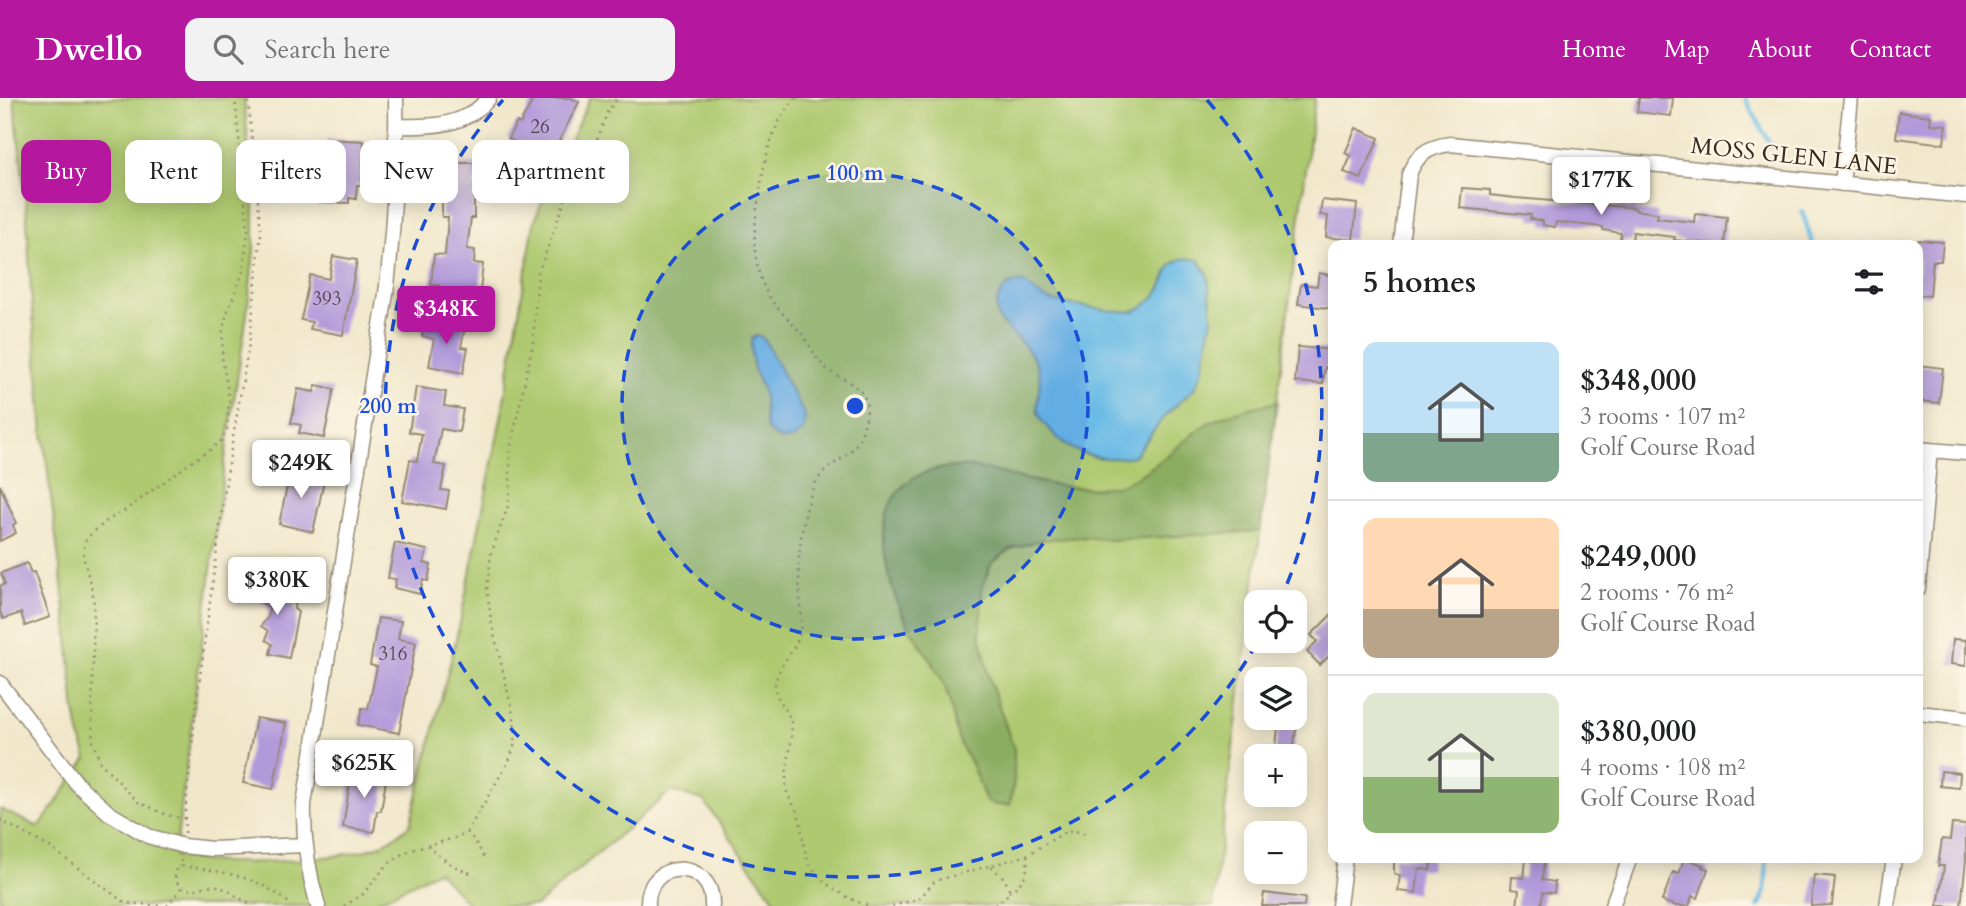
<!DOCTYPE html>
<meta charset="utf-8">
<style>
body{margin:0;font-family:Cardo,serif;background:#f2f2f2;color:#202124;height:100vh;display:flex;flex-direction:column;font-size:26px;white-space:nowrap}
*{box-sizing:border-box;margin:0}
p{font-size:23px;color:#757577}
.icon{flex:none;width:38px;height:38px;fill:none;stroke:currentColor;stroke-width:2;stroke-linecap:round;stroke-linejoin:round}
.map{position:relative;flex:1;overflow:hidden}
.side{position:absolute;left:1328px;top:142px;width:595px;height:623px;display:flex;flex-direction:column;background:#fff;border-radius:14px;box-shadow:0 4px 18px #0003}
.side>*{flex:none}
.guide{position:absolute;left:21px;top:42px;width:665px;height:63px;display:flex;gap:14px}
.controls{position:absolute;left:1244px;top:492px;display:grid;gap:14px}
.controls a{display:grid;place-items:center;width:63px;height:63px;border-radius:14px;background:#fff;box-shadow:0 4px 18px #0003;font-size:35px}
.price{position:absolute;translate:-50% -60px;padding:0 16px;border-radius:7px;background:#fff;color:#222;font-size:23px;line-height:46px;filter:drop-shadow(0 2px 4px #0008)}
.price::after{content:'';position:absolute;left:50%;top:42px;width:21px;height:16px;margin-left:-10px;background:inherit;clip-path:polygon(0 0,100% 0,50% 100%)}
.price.current{background:#b5179e;color:#fff}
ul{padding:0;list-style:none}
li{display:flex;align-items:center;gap:21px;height:175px;padding:0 35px}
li+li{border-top:2px solid #e0e0e0}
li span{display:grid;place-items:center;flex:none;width:196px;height:140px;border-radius:14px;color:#555}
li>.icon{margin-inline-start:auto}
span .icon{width:84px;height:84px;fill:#fffc;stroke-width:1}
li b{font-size:30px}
h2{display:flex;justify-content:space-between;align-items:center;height:84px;padding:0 35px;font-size:30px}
.tag{padding:0 24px;border-radius:14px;background:#fff;box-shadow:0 4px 18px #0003;font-size:24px;line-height:63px}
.tag.current{background:#b5179e;color:#fff}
header{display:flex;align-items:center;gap:42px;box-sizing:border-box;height:98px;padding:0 35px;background:#b5179e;color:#fff}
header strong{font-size:33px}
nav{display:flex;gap:38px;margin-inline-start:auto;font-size:24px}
.search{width:490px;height:63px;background:#f2f2f2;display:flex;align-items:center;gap:18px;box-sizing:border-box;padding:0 24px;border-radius:14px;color:#757577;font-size:26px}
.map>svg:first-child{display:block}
.green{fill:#aec96f;stroke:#747a46;stroke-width:2}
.forest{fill:#8aad62;stroke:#626c40;stroke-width:2}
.water{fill:#6bbbe6;stroke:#537282;stroke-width:2}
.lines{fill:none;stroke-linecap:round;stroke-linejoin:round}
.stream{stroke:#6bbbe6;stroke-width:4.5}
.building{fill:#b19ada}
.minor-casing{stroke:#968975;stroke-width:17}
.path{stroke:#968975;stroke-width:2.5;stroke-dasharray:2 5;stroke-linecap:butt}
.minor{stroke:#fff;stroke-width:14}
.ring{fill:none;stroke:#1d4ed8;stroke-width:3.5;stroke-dasharray:12 9}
.labels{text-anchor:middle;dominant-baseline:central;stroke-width:5;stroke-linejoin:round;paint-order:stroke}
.number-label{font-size:19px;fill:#58464d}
.street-label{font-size:23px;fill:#3b2a1e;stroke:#fcf5e5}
.centre{fill:#1d4ed8;stroke:#fcf5e5;stroke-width:3.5}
.ring-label{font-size:21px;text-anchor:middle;font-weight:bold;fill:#1d4ed8;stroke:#fcf5e5;stroke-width:5;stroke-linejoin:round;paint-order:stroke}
</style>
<header>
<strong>Dwello</strong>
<div class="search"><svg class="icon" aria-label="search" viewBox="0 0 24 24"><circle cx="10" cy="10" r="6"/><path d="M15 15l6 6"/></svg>Search here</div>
<nav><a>Home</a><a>Map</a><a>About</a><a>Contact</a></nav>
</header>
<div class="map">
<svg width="1966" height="808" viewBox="0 0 1966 808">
<rect width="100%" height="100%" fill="#fcf5e5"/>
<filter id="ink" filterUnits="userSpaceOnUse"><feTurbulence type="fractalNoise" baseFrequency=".0143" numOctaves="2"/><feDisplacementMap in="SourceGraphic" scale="14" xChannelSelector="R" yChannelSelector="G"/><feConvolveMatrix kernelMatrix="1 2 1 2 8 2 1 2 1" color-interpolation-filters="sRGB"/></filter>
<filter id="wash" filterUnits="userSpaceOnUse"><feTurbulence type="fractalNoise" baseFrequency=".00686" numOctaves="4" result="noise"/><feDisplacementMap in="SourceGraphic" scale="28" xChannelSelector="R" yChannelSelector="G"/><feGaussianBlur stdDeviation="1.57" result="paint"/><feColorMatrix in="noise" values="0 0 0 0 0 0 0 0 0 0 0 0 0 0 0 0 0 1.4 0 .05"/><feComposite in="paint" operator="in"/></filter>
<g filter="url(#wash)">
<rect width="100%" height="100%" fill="#f1e8cc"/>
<path class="green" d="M14,0h230l10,105v48l-7,63 -22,145 -50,397c48,10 102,7 150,1 19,-2 41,-5 58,-13 10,-5 18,-12 27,-19l50,-202 42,-210 32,-190 7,-19 49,-106h725l-102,808h-434l-76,-106 -32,-9 -135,115h-66l-32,-35 -70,35h-368v-97l39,18 48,-69 -8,-25 -5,-29 -7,-79 -24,-192 -12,-142 -5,-87z"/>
<path class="forest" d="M1277,304l-17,129 -149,9 -28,-3 -41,3 -32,9 -19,15 -9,25 -2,46 10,46 24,68v31l-4,25h-14l-10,-4c-5,-12 -9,-24 -14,-35 -4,-9 -11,-18 -14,-28 -5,-19 -7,-38 -15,-56 -12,-26 -32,-47 -43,-73 -24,-60 -31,-135 53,-142 18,-2 35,3 52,7 37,9 73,18 110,12 27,-5 64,-42 87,-59 23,-15 49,-19 75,-25z"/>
<path class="water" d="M1184,160l15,2 9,14 4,44 -10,54 -8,17 -28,26 -32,41c-31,6 -61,0 -83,-25 -5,-5 -11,-11 -13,-18 -3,-15 6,-32 -1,-48 -5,-12 -14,-21 -23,-30 -5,-5 -12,-10 -15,-16 -5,-10 -2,-22 5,-30 7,-6 12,-7 20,-6 7,5 15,13 23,16 12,4 76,15 86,12 10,-3 20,-12 26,-20 11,-15 3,-25 25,-33z
M757,237l7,4 41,77 -1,13c-6,8 -13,13 -23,10 -24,-8 -13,-28 -18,-47 -1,-5 -4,-10 -6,-15 -5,-12 -7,-25 -5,-38z"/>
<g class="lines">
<path class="stream" d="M1745,0l26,48
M1802,113l11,34
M1759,808l6,-14 2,-34"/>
</g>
<g id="blocks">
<path class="building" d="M534,0h37l8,4 -34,66 -34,-18 4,-8 -7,-4 9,-16 3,2z
M1639,0h34l-2,18 -34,-4z
M1899,14l32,4 -1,8 16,1 -2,19 -48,-6z
M1356,30l23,10 -18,41 -17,-7 7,-16 -6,-3z
M327,41l37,2 -2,44h-5l-1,14 -7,-1v5l-31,-1 1,-36 7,1z
M452,65h28v19h-6v36h-3l-4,31 8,1 -1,13 9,1 -3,27 -16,-2 -1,8 -25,-3 1,-9h-8l3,-31 11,1 3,-38h-6v-31h10z
M1462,90l28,2v5l25,3 120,10v2l23,3 -1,5 37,4 1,-8 32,3 -3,28 -50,-5 1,-3 -42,-5 -1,9 -12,-1 1,-7 -18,-3v-3l-47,-5 -1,5 -12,-2v-4l-13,-2 1,-4 -71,-7z
M1322,102l35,4 -4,36 -27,-3 2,-21 -8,-1z
M1918,142l25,2 -2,19h-8l-3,35 -12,-1z
M333,158l24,4 -14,75 -33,-6 2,-7 -11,-2 9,-45 19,4z
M1319,175l15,3 -2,19h2v14l-36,-5 3,-20 16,2z
M425,221l40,8 -4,20 7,1 -5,25 -34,-7 5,-27 -12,-3z
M1298,249l36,3v18l-9,-1 -2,17 -28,-2z
M1918,267l25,3 -4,35 -20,-2z
M316,287l18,4 -10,49 -25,-5 2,-8 -10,-2 7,-34 16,3z
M416,289l30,5 -2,14 19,3 -4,23 -18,-3 -7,35 12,2 -5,24 8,1 -3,18 -44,-8 8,-41 7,1 5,-27 -13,-2z
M292,365l16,4 -2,10 18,4 -11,51 -34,-8z
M0,387l16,38 -3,2 3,8 -16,8z
M395,445l32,7 -3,13 7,2 -3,16 -5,-1 -3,14 -26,-6 2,-9 -8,-1z
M27,465l4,10 3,-1 16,45 -25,9 -4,-13 -18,6 -3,-7v-26l5,-2 -4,-11z
M259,479l37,24 -2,8 4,3 -9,46 -19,-4 2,-10 -6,-4 2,-9 -7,-5 7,-9 1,-10 -21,-14z
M1334,514v39l-14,14 -13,-13 10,-11 -6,-6z
M378,520l23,3 -3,18 18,3 -17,91 -41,-8 4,-17 6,1 9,-42 -7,-2z
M1953,541l13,1v26l-15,-2z
M256,620l30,5 -13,66 -30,-6z
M1279,620h19l-6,38h-17z
M352,671l35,5 -6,37h-4l-3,21 -31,-5z
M1941,673l19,2 -1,15 -19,-2z
M1952,726l14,1v35l-5,46h-23l6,-40h-6l4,-27 8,1z
M1394,760h38l-2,12 -11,-1 -3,24 -18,-2 2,-16 -6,-1z
M1684,760l19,7 -1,2 6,2 -10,29 -6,-2 -3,10h-13l-14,-5 11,-29 6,2z
M1526,762l18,2 -2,18 13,2 -1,11 -11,-1 -2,14h-24l2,-16 -8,-1 1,-12 12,1z
M1814,777l21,2 -3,28 -21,1z
M1264,795l41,5 -1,8h-42z"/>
</g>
</g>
<g filter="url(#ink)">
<use href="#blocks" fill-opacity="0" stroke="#968975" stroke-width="2"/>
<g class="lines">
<g class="minor-casing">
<path id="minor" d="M396,28c35,1 69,1 93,-28
M1842,86l9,-86
M1401,147l8,-70c7,-21 20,-28 41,-31l516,52
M1918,351l48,4
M1918,491l12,-139
M0,585l78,102 31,28 39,23 35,10 29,3 93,-4
M1918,615l48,5
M318,808c-10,-34 -15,-66 -14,-102l82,-510c8,-66 11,-130 10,-196
M648,808c-3,-48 66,-49 64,0
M1339,808l6,-48
M1612,808l18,-48
M1887,808l7,-48"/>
</g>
<path class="path" d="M796,0c-23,24 -30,55 -35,86 -7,38 -12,74 6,109 9,16 23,27 34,40 9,11 14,26 25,35 10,9 26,13 35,24 7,8 7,20 4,30 -2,8 -5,18 -10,24 -15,19 -33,18 -43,45 -9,27 -14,55 -13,83 0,18 3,36 2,53 -2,23 -23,36 -26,57 -2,14 13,23 16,38 3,24 -6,41 -5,63 0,12 8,18 12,29 5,15 4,31 10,46 9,22 41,41 63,46
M185,721l-18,-4 -29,-13 -38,-40 -7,-21 -1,-24 2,-113 -2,-14 -9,-34 2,-15 4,-5 19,-16 16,-9 73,-53 13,-8 10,-8 7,-13 2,-31 -7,-40 1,-28 4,-17 16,-40 5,-43 -13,-132
M0,722l51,28 70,52 6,3 36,3
M467,734l7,8 10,17
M185,735v-20l11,-107 32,-239 22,-129 11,-105 -13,-135
M428,747c11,13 26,22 42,28
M181,762v6c40,5 80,10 111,40
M181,768l-5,1 -1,12c12,21 26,4 42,7 11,3 25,14 35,20
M991,769l13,11 5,10 -2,7 -13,11
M1009,794c15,-10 20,-19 18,-37
M167,808l15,-19
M344,808l18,-11 25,-30 18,-13 53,-15 9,-5 42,-71 5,-14 1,-25 -24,-101 -4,-32 4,-35 17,-48 2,-13v-42l23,-108 5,-71 4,-9 27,-74 23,-35 15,-41 10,-15
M892,808l27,-7 14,-16 5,-3 87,-24 40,-24 10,-1 12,3"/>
<use href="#minor" class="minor"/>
</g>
</g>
<circle cx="855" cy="308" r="233" fill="#1d4ed8" fill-opacity=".12"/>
<g class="ring">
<circle cx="855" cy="308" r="233"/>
<path d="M1257 545A467 467 0 1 1 503 2M1207 2A467 467 0 0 1 1280 502"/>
</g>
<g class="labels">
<g class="number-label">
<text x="540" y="29">26</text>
<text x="327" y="201">393</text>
<text x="393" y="556">316</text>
</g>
<g class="street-label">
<text transform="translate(1794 58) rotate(6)">MOSS GLEN LANE</text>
</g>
</g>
<circle cx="855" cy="308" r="10" class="centre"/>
<g class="ring-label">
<text x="855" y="82">100 m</text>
<text x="388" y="315">200 m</text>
</g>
</svg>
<div class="controls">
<a><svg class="icon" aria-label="locate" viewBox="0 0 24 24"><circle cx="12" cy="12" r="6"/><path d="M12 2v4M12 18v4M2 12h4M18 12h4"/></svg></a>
<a><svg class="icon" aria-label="layers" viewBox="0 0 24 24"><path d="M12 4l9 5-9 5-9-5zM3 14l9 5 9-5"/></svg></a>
<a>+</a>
<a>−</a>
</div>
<b class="price" style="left:1601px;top:119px">$177K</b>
<b class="price current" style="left:446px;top:248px">$348K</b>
<b class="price" style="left:301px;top:402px">$249K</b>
<b class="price" style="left:277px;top:519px">$380K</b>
<b class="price" style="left:364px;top:702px">$625K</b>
<div class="guide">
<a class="tag current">Buy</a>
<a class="tag">Rent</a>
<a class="tag">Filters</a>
<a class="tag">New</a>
<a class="tag">Apartment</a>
</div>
<section class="side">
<h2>5 homes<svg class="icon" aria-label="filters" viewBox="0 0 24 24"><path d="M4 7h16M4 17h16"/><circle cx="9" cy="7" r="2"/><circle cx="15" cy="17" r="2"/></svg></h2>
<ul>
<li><span style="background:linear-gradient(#bfe0f5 65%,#7fa58c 0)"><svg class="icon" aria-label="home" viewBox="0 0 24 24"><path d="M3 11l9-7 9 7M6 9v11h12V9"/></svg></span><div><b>$348,000</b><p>3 rooms · 107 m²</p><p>Golf Course Road</p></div></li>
<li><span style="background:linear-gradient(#ffd9b3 65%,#b9a48a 0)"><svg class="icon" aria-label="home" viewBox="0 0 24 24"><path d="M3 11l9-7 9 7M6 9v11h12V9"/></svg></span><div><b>$249,000</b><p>2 rooms · 76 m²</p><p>Golf Course Road</p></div></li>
<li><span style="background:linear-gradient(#dfe7d0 60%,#8fb573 0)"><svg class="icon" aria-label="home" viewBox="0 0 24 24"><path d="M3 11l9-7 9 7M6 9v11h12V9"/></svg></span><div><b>$380,000</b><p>4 rooms · 108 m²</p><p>Golf Course Road</p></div></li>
</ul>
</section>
</div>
